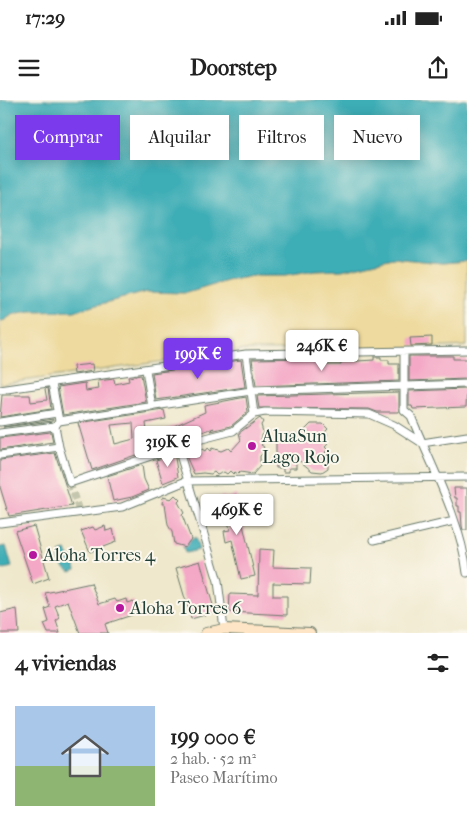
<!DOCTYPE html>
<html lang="es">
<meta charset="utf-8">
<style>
body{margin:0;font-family:"IM FELL French Canon",serif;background:#f6f6f6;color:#222;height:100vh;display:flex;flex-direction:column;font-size:19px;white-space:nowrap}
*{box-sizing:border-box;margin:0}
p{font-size:16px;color:#767676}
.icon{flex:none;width:28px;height:28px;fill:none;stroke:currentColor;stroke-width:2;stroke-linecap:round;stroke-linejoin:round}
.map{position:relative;height:533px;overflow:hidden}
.details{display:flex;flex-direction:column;background:#fff;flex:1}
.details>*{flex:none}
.banner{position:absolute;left:15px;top:15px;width:438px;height:45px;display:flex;gap:10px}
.price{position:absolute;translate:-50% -42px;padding:0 11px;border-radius:5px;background:#fff;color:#222;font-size:16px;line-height:32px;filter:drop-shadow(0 1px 2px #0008)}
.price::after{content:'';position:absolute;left:50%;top:30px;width:15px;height:11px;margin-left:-8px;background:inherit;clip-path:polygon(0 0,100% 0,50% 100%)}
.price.on{background:#7c3aed;color:#fff}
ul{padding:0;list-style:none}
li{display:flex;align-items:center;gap:15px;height:125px;padding:0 15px}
li span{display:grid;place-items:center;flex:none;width:140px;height:100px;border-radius:0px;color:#555}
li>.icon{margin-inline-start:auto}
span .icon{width:60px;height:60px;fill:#fffc;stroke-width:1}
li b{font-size:21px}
h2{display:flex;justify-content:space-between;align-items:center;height:60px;padding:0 15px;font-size:21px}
.chip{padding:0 18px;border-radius:0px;background:#fff;box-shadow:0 2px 12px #0003;font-size:18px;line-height:45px}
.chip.on{background:#7c3aed;color:#fff}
.status{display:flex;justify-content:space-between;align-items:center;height:35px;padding:0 25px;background:#fff;direction:ltr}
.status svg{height:14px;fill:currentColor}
header{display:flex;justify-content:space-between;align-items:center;height:65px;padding:0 15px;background:#fff;font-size:22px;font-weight:800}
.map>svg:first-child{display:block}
.sand{fill:#eeda9e;stroke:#868c69}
.water{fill:#3dadb6;stroke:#2e7575}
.building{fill:#f4a8c6;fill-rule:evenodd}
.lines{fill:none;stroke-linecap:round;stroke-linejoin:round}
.street-tunnel{stroke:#c5c6ae;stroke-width:7;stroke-dasharray:7 3.5;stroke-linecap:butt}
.street-casing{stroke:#687969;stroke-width:9}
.secondary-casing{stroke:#687969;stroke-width:12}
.street{stroke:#fff;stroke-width:7}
.secondary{stroke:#fde5c5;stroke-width:10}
.poi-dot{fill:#b5179e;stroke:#fbf7ec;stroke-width:2}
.labels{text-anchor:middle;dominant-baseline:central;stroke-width:4;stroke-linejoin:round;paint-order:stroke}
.poi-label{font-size:18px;fill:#1f3d34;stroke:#fbf7ec;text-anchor:start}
</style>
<div class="status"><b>17:29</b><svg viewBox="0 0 49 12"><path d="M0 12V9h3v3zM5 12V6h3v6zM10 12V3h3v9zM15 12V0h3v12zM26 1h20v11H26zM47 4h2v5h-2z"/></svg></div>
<header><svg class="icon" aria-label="menu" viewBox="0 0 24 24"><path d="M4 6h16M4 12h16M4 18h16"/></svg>Doorstep<svg class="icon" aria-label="share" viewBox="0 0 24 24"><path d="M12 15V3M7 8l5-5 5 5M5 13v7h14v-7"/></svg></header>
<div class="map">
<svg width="467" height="533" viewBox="0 0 467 533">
<rect width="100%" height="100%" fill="#fbf7ec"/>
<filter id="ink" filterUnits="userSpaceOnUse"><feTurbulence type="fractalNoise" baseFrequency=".02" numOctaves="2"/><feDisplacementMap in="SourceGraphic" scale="10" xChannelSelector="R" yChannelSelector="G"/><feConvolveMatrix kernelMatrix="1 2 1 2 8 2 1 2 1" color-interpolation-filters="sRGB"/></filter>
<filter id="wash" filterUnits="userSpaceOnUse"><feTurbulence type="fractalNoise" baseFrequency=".0096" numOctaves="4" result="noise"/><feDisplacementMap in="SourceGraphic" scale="20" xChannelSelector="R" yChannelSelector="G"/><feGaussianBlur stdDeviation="1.12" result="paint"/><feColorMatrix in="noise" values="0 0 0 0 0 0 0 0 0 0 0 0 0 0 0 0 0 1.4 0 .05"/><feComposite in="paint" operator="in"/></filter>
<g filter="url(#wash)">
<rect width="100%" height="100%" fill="#efe8cc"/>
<path class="sand" d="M393,158l49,5 25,-2v85l-64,3 -159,1 -244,34v-61l12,-8 18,-3 44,-1 72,-19 41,1 40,-12 25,-5h33l30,-5 27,-1z"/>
<path class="water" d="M0,0h467v161l-25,2 -49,-5 -51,12 -27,1 -30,5h-33l-25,5 -40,12 -41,-1 -72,19 -44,1 -18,3 -12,8z
M195,437l4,13 -14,3 -2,-7z
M6,446l6,21 -12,3v-23z
M66,451l3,6 4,1 3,12 -6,2 -11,-10 1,-9z"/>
<g id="blocks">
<path class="building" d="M432,237v8l-21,1 -1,-8z
M409,256h44v3h14v20l-58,2z
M374,257h7v3h8v4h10v17l-143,5 -4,-27 66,-1v4h9v3h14v-3l33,-2z
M241,260l4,27 -89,13 -4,-27z
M92,264l1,7 -19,3 -1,-8z
M141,275l5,27 -83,13 -5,-28 27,-4 1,8 6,-1 7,-1 -1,-8 16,-2 1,5 14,-3 -1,-4z
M48,288l3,21 -51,8 2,-22h28l1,7 16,-2 -2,-11z
M467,289l-1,18 -53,2 -1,-3h-3v-15z
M399,292v20h-22l-8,-3 -110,-1 -2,-12z
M246,297l2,15 -17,14 -20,5 3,-3 -122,42 -14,-47 86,-13 2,9 -20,4 2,17 14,-4v-2l4,-1 -1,-3 40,-18 -1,-7zM133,323l1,16 -19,5 -4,-19z
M260,318l3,4 -2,3 2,7 -2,8 3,2 -3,3 3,2 -2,3 2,2 -4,4v10l-7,8 -13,-2 -2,2 -3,-2 -2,2 -3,-3 -3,3 -3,-2 -7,3 -3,-3 -3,2 -8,-1 -9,1 -8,-18 6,-6 8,1 2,-2 3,2 2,-3 3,3 2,-3 9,3 7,-3 3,3 10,-11 -2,-7z
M53,319l-1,2 -49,6z
M311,324h12l5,5 -3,3 3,2 -2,3 2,3 -3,2 3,2 -3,3 3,3 -3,2 3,3v13l-6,4 -10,-1 -16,-13v10h-7v4h-6v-4h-7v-33l25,-1z
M51,332l2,10 -53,8v-12z
M55,353l17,53 -63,10 -9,-29v-27z
M171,355l4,3 3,19 -15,6 -7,-23z
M142,365l2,14 5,11 -17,7 -19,4 -6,-25z
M454,388h13v42h-4l-1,-4 -1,-14h-2v-6h-2v-8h-2z
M175,395l5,5 -2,2 6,11 -2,2 9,24 -6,8 -11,-3 -2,-12 -4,-7 -3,-21h-3l1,-7 8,2z
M236,395l19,81 -14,3 -9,-39 -6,2 -2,-11 6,-1 -5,-23 -7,2 -2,-9 7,-4 2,2z
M34,426l15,52 -16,6 -18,-53z
M105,426l1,5 7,-2 3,13 -26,10 -9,-21 12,-4 2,3z
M259,449l15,1 -1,17 38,1 -1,16 -37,-1v13h14v19l-58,-3 1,-18 28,1z
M200,461l15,51 -24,7 -15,-51z
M91,483l8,21 16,-5 2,3 9,-3 1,4 6,-2 5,12 -33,11 3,9h-28l-12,-32 -13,5 5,12 -4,3 4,12h-12l-4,-9 5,-2 -4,-13 5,-2 -5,-14z
M17,509l2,24h-19v-20z"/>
</g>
</g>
<g filter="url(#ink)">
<use href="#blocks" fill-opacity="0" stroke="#687969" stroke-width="1"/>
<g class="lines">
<path class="street-tunnel" d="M70,383l9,28"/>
<g class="street-casing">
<path id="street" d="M404,253v57l7,6c20,49 50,104 56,157
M246,254l8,60
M146,270l6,37
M52,283l7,38 -4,5 4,21
M0,290l246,-36 221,-4
M59,321l192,-30 216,-7
M0,322l57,-9
M0,333l55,-7
M422,343l45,-7
M178,348l40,133 6,48
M0,355l59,-8 11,36 132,-44 31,-8 21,-17 11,-2 104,2 25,11 28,18
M0,423l122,-16 64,-26 281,-4
M374,440l80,-19"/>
</g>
<g class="secondary-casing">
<path id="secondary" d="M206,533l18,-4 86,4"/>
</g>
<use href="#street" class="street"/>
<use href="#secondary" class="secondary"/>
</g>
</g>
<g class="poi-dot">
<circle cx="252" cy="346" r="5"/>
<circle cx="33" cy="455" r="5"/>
<circle cx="120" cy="508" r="5"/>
</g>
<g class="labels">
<g class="poi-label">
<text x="262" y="336">AluaSun<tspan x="262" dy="21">Lago Rojo</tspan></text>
<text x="43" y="455">Aloha Torres 4</text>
<text x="130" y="508">Aloha Torres 6</text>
</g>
</g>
</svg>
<b class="price" style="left:322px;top:272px">246K €</b>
<b class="price on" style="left:198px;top:280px">199K €</b>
<b class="price" style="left:168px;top:368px">319K €</b>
<b class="price" style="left:237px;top:436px">469K €</b>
<div class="banner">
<a class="chip on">Comprar</a>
<a class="chip">Alquilar</a>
<a class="chip">Filtros</a>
<a class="chip">Nuevo</a>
</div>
</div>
<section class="details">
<h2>4 viviendas<svg class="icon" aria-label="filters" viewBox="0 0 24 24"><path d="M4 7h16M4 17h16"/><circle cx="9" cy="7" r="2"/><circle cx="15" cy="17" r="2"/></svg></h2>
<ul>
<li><span style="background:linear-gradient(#a9c7e8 60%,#8fb573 0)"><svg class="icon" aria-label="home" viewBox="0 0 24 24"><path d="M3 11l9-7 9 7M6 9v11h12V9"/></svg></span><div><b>199 000 €</b><p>2 hab. · 52 m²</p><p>Paseo Marítimo</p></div></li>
</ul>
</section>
